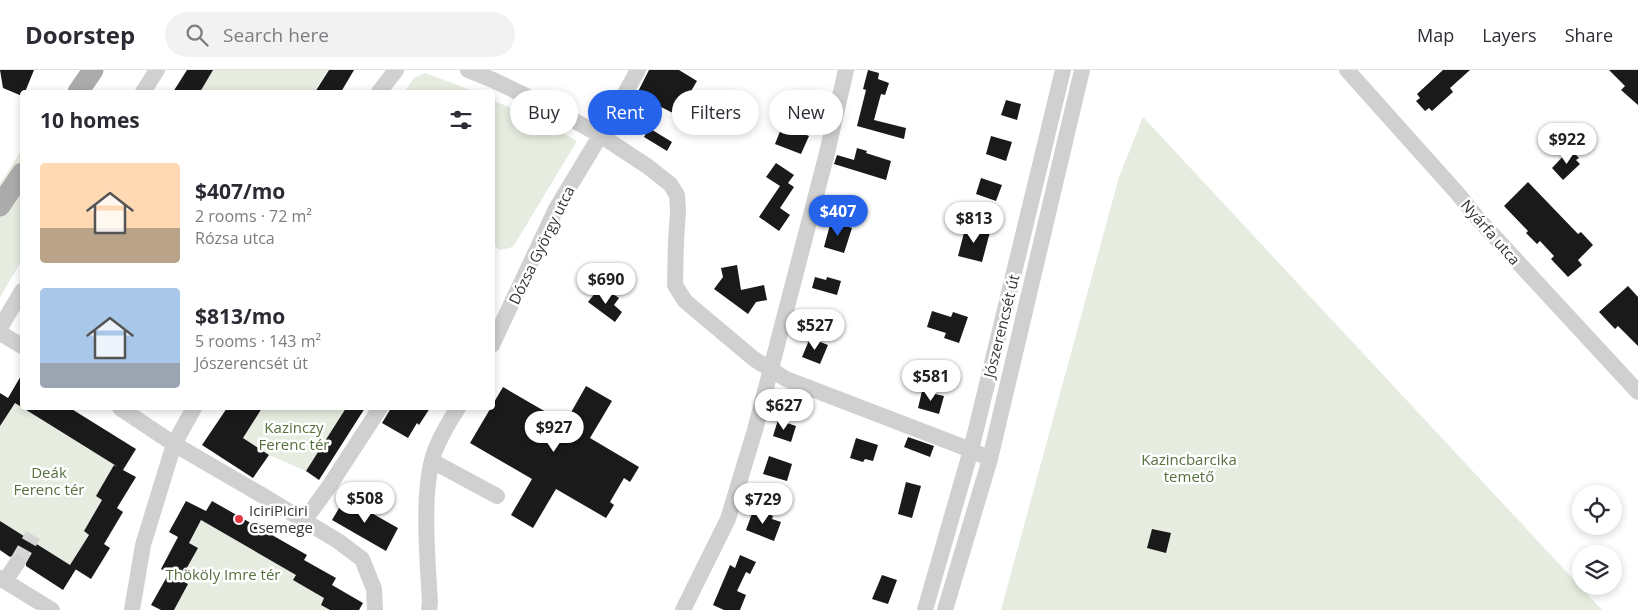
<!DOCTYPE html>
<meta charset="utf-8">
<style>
body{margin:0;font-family:"Open Sans",sans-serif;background:#f2f2f3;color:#2b2b33;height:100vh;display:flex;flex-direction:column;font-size:19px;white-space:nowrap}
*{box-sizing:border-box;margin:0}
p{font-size:16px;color:#7c7c81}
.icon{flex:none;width:28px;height:28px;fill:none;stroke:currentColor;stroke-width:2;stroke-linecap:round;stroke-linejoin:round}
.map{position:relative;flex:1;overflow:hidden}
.drawer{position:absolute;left:20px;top:20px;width:475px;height:320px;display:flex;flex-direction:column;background:#fff;border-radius:5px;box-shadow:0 2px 8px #0003}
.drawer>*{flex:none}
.guide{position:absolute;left:510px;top:20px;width:475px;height:45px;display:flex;gap:10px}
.fabs{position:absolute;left:1572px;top:415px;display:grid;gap:10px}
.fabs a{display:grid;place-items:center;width:50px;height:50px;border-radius:50%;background:#fff;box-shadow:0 2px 8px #0003;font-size:25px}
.price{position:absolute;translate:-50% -42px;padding:0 11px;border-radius:18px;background:#fff;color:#222;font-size:16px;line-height:32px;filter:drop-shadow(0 1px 2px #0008)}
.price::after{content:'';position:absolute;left:50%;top:30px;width:15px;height:11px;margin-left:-8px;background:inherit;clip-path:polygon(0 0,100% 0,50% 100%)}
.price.selected{background:#2563eb;color:#fff}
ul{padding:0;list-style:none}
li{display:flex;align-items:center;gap:15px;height:125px;padding:0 20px}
li span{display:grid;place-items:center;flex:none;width:140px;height:100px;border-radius:5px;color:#555}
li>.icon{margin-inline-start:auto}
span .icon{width:60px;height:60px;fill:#fffc;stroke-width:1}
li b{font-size:21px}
h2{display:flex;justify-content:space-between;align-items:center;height:60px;padding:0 20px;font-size:21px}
.tag{padding:0 18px;border-radius:22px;background:#fff;box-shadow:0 2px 8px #0003;font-size:18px;line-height:45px}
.tag.selected{background:#2563eb;color:#fff}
header{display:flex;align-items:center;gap:30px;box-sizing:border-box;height:70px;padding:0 25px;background:#fff;border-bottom:1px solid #e1e1e2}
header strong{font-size:24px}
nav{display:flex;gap:28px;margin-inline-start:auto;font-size:18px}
.search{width:350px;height:45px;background:#f2f2f3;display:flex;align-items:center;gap:12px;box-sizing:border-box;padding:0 18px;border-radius:28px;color:#7c7c81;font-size:19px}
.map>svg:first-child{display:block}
.green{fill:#e6ecdf}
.building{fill:#1a1a1a}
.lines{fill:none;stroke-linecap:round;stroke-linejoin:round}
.minor-tunnel{stroke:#d6d6d6;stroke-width:16;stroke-dasharray:16 8;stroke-linecap:butt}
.minor{stroke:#d0d0d0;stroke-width:16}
.major{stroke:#ababab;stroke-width:21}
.poi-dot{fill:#e63946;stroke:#fff;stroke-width:2}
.labels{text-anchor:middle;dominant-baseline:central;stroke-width:5;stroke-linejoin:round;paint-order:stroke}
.street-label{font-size:15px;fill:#333;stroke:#fff}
.park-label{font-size:15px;fill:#56703f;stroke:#fff}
.poi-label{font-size:15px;fill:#333;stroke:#fff;text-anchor:start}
</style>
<header>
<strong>Doorstep</strong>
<div class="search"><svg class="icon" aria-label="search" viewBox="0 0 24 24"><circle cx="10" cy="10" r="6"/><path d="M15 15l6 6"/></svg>Search here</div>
<nav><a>Map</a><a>Layers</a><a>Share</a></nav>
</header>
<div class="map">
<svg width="1638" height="540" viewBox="0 0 1638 540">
<rect width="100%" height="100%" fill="#fff"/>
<path class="green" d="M213,0h115l-14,22h-115z
M425,3l51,19h-72l10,-14z
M492,30l48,20 37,21 -64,106 -14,3 -7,-7z
M1143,47l459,493h-601l118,-433z
M22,79v111l-22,37v-113z
M15,333l100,62 -19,31 6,4 -18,31 5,4 -19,30 -70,-44v-95z
M262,338h84l-40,63 -37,-16 -26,-17z
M201,450l95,55 28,23 -3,7 9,5h-156l14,-26 -8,-4 17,-32 -8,-5z"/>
<path class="building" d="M0,0h34l-9,22h-3v4l-19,-8z
M187,0h26l-13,22h-27z
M329,0h25l-13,22h-26z
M649,0h30l18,11 -20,34 -24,-12 -16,29 -15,-9z
M868,0l11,3 -1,6 11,4 -4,12 -4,-1 -7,26 32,8 -2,11 -47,-13 9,-36 -3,-1z
M1443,0h27l-20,18 3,4 -21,19 -3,-3 -4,3 -9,-10 4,-3 -3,-4z
M1609,0h29v35l-17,-15 4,-4z
M793,23l24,9 -13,32 5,2 -8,18 -26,-10 13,-33 -2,-1z
M1006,30l15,4 -4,16 -16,-5z
M649,58l23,14 -5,9 -23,-14z
M991,66l21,6 -6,19 -20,-7z
M857,78l10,3 -1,2 25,8 -5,19 -52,-16 3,-9 17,5z
M1570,79l9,9 -3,2 4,4 -17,16 -11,-12z
M776,93l18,12 -6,8 6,4 -14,21 10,7 -11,16 -20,-14 21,-31 -14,-9z
M981,108l21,7 -6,16 -20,-7z
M1528,112l50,52 3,-2 12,13 -15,15 4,5 -14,12 -17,-18 3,-3 -14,-15 -3,3 -11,-11 2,-2 -24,-25z
M831,151l21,7 -8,25 -20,-6z
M966,155l24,7 -8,30 -24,-6z
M737,195l4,25 23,-5 3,15 -11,2 -8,12 -34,-25 9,-12 -2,-9z
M815,207l11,3 1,-3 14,4 -4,14 -25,-7z
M1628,216l10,11v49l-20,-20 -3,3 -16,-17z
M596,222l9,7 5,-7 9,6 -5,7 8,7 -7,10 -27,-20z
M932,241l19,6 2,-5 15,5 -9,26 -15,-5 2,-5 -19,-6z
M810,268l18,7 -8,19 -18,-7z
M22,304v34h48l66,41 -13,21 13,7 -19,31 6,4 -19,32 6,4 -19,31 -19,-12 4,2 -13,21 -37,-24v-7l-4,-5 -5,-1 -7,4 -10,-7v-29l70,44 19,-30 -5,-4 18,-31 -6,-4 18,-31 4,2 -103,-64 -15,23v-33l8,5z
M586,316l26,15 -22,37 49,29 -9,15 -6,-4 -14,24 4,3 -8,13 -50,-29 -23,39 -22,-13 21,-36 -62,-36 33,-56 62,36z
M922,321l22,5 -5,18 -21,-6z
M227,338h35l-19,30 26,17 -16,23 -51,-33z
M346,338h19l-46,72 -13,-9z
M391,338h39l-11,17 -2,-2 -9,15 -26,-15z
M778,350l18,6 -5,16 -18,-6z
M908,367l26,9 -4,11 -26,-10z
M856,368l22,7 -5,16 -8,-2 -2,3 -13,-4z
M769,386l23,8 -5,17 -24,-7z
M906,412l15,4 -9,32 -14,-4z
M345,428l53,30 -12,23 -54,-31z
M186,431l20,10 6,-10 95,54 -3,5 32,18 -4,7 31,18 -4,7h-29l-9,-5 3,-7 -31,-18 3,-5 -95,-55 -12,23 9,5 -18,32 8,4 -14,26h-13l-10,-5 18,-32 -8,-4 17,-32 -9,-5z
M754,438l19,8 -1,3 9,3 -7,19 -28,-11z
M1152,459l19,4 -5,20 -19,-5z
M740,485l16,7 -6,12 -4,-2 -9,19 9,4 -6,15h-16l-11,-5 17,-40 5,3z
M882,505l15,5 -9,24 -16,-5z"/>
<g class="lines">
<path class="minor-tunnel" d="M17,493l16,-28"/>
<path class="minor" d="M468,0l25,10 62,30 45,25 47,31 23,18 7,11 1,16 -2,30 -1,44 10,16 69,58 32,20 185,71 19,9
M1347,0l111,124 21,26 159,172
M143,22l14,-22
M379,22l17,-22
M0,258l22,-37
M0,263l22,13
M492,275l64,-136 62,-103 20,-36
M120,338l54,36 86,50 78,47 24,18 12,30 1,21
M432,391l65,35
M304,451l24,-33 52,-80
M0,508l52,32
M5,511l12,-18
M132,540l11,-65 31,-101 20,-36
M429,540l1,-7c-2,-42 -10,-116 6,-155 6,-14 14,-28 22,-40
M683,540l45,-91 27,-89 72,-277 19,-83
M925,540l46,-160 92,-380
M945,540l45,-151 92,-389"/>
<path class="major" d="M78,22l15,-22
M0,136l22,-33"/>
</g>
<circle class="poi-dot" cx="239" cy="449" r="5"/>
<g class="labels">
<g class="street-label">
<text transform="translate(1491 162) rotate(49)">Nyárfa utca</text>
<text transform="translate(541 175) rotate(-64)">Dózsa György utca</text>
<text transform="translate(1001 256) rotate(-76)">Jószerencsét út</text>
</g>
<g class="park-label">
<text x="294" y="357">Kazinczy<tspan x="294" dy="17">Ferenc tér</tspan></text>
<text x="1189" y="389">Kazincbarcika<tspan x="1189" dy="17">temető</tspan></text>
<text x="49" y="402">Deák<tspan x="49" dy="17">Ferenc tér</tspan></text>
<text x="223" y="504">Thököly Imre tér</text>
</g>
<g class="poi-label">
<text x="249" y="440">IciriPiciri<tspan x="249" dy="17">Csemege</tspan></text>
</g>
</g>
</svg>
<div class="fabs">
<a><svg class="icon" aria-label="locate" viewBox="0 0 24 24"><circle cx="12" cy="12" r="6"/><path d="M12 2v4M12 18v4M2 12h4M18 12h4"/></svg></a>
<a><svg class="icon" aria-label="layers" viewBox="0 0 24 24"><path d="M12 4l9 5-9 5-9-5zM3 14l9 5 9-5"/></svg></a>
</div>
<b class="price" style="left:1567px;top:95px">$922</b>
<b class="price selected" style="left:838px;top:167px">$407</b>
<b class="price" style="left:974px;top:174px">$813</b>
<b class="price" style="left:606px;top:235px">$690</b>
<b class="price" style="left:815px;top:281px">$527</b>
<b class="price" style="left:931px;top:332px">$581</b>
<b class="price" style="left:784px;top:361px">$627</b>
<b class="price" style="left:554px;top:383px">$927</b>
<b class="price" style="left:365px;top:454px">$508</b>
<b class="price" style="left:763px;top:455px">$729</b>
<div class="guide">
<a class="tag">Buy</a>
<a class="tag selected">Rent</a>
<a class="tag">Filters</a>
<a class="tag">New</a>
</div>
<section class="drawer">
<h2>10 homes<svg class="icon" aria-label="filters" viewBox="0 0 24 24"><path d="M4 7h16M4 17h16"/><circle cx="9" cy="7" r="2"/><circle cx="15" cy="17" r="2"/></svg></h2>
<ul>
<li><span style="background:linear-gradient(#ffd9b3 65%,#b9a48a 0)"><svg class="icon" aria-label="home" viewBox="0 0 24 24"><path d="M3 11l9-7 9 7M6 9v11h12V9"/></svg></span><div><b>$407/mo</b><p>2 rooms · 72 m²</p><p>Rózsa utca</p></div></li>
<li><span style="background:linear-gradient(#a9c7e8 75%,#9aa5b1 0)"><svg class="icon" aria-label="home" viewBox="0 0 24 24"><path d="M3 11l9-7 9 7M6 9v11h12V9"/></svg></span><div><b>$813/mo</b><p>5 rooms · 143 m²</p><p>Jószerencsét út</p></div></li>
</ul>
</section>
</div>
